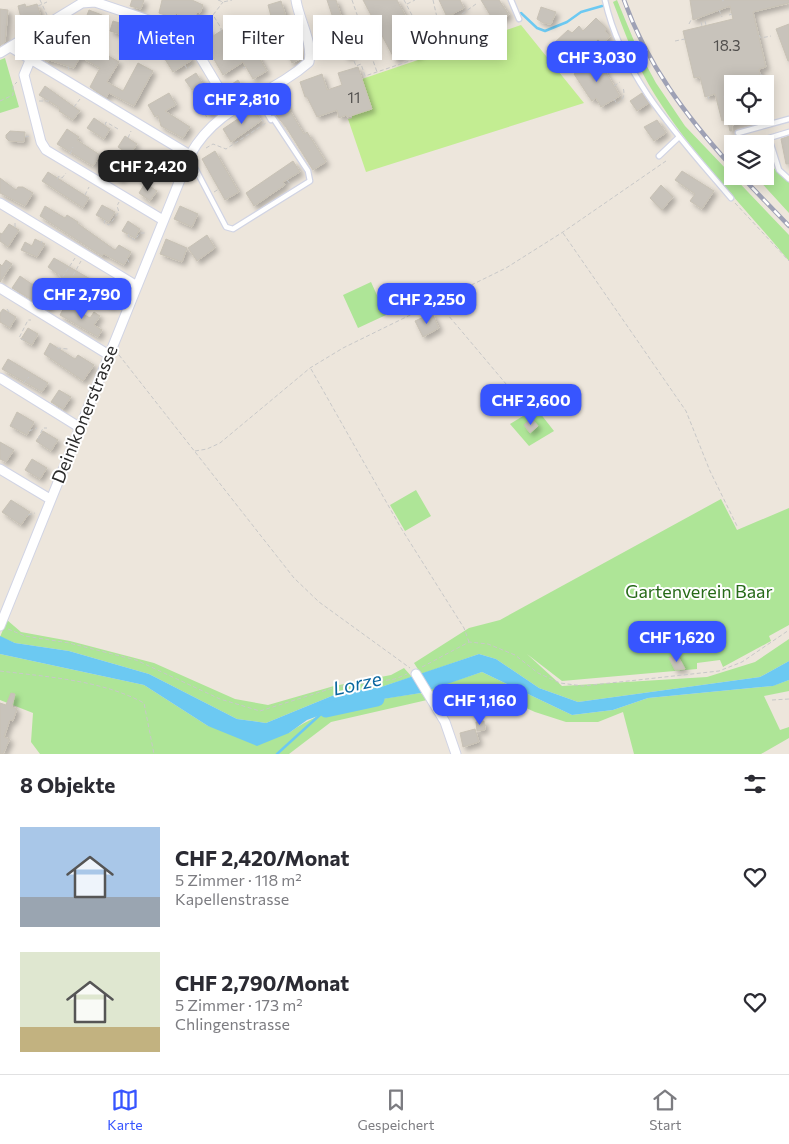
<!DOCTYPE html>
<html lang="de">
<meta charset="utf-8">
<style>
body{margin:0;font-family:Commissioner,sans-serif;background:#f7f7f7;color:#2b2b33;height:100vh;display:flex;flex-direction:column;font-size:19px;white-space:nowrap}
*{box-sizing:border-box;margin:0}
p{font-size:16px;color:#7c7c81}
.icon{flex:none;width:28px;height:28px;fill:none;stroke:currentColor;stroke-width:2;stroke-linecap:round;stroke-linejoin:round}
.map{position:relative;height:754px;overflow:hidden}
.sheet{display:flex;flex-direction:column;background:#fff;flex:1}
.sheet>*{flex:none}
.guide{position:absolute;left:15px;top:15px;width:500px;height:45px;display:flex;gap:10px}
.fabs{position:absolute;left:724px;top:75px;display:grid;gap:10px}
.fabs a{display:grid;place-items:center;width:50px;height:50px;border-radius:0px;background:#fff;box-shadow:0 2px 12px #0003;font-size:25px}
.price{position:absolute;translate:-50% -42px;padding:0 11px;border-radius:10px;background:#3755ff;color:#fff;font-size:16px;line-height:32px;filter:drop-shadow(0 1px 2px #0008)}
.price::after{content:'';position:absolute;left:50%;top:30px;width:15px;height:11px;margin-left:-8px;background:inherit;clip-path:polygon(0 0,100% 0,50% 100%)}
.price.active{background:#222;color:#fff}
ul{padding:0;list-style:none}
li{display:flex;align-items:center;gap:15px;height:125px;padding:0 20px}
li span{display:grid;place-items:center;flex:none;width:140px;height:100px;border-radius:0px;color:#555}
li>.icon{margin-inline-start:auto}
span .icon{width:60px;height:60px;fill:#fffc;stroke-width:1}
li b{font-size:21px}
h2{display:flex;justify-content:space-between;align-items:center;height:60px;padding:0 20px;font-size:21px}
.chip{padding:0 18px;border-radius:0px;background:#fff;box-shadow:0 2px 12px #0003;font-size:18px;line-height:45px}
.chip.active{background:#3755ff;color:#fff}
.menu{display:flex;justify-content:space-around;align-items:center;height:70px;border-top:1px solid #e1e1e2;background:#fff;font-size:14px;color:#7c7c81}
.menu a{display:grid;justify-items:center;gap:2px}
.menu .active{color:#3755ff}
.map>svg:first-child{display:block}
.green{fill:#aee597}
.pitch{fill:#c3ed92}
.water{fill:#6cc9f2}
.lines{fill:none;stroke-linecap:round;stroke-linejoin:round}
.stream{stroke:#6cc9f2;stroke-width:2.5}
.river{stroke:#6cc9f2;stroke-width:15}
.building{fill:#c8c3bb;stroke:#c8c2b5;filter:url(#shadow)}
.service-casing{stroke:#d1d4e4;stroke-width:7}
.minor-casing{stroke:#d1d4e4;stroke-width:11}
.path{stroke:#c8c8c8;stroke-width:1;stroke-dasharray:4 2.5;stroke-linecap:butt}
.service{stroke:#fff;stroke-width:4.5}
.minor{stroke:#fff;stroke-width:9}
.rail-casing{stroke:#9ea1b5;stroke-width:4.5}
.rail{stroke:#fff;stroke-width:2.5;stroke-dasharray:8;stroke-linecap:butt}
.labels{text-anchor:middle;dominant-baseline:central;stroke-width:4;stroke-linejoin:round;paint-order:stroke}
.number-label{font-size:15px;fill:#52504e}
.street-label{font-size:18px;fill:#2a2a2a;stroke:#fff}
.park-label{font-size:18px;fill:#266a18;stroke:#fff}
.water-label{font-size:19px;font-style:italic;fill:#09669f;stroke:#fff}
</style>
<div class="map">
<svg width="789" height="754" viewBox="0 0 789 754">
<defs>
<filter id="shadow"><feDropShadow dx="3.5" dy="3.5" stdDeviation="2.5" flood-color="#0004"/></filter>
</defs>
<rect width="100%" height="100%" fill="#ede6dc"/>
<path class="green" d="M617,0l20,48 19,35 29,43 104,109v26c-47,-57 -102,-111 -140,-176 -15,-26 -25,-55 -36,-83z
M5,58l14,49 -19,6v-53z
M765,160l24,22v31l-34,-37h10z
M371,282l15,33 -28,13 -15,-33z
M536,408l18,23 -25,15 -19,-22z
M416,490l15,26 -26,15 -15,-26z
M721,499l16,31 52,-22v117l-20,11 2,5 -48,26 -3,-7 -23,3v6l-135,12 -35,-27 35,32 145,-9 48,-15 34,-23v22l-29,16 -182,25 -39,-14 -43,-29 -17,-5 -58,20 -7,-11 55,-35 31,-8z
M7,620l14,12 49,9 84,22 81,36 33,6 66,-19 57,-11 13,-7 8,9 -31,10 -42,6 -73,30 -29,-4 -88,-45 -80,-23 -54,-8 -15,-6z
M0,654l144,31 64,41 81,7c39,-29 86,-33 132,-40l6,7 -96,22 -42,32h-249l-9,-12 2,-29 -33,-13z
M482,672l90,43 41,-5 35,-12 124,-12 17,-6v11l-25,5 16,34 9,-3v11l-28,16h-127l-11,-42 -25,10h-32l-31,-10 -52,-23 -50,9 -3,-9z"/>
<path class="pitch" d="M521,25l63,78 -218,69 -18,-53 4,-1v-2l20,-8 -10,-29z"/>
<path class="water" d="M0,636l15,7 54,8 80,23 88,45 29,4 73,-30 42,-6 98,-33 17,5 43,29 39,14 182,-25 29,-16v19l-16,6 -125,12 -35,12 -41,5 -90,-43 -61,21 -70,11 -44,16 -18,13 -32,13 -49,-20 -64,-41 -144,-31z"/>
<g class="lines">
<path class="stream" d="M521,13l16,15 8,3 22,-9 14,-10 21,-6
M277,754l45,-41"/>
<path class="river" d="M326,710l51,-11"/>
</g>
<path class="building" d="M132,0h12l-3,9 -11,-3z
M162,0h30l11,5 -3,8 -3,-1 -7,9 -14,-8 -2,5 -15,-5z
M327,0h9l18,54 -8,3z
M363,0h34l27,51 -10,6 -3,-5 -16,8z
M439,0h21l4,8 -17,9z
M481,0h18l10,15 -14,8z
M690,0h99v3l-36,9 13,55 -7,2 3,15h-30v32h26v3l-26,6v6h-2l-3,-12 -5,2 -7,-27 -10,3 -5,-20 -6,1 -11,-47 50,-12 -3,-13 -37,14z
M281,1l7,22 -14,4 -6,-22z
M25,4l1,3 11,-3 4,12 -19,6 -4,-16z
M541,7l15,5 -5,12 -8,-1 -6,-4z
M0,9l8,1 -3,32 -5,4z
M89,10l13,5 -4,13 -14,-5z
M596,18l11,11 -2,2 5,5 -7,8 -5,-5 -8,8 -3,-3 -5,6 -5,-4 -11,11 -13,-13 15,-14 4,3 7,-7 4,5z
M113,21l10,3 -3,10 -10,-3z
M237,21l30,50 -14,8 -10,-17 -20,13 -23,-40 8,-6 5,7z
M481,21l4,12 -38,13 -4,-12z
M61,23l9,5 -7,12 26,9 2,-3 28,16 -12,20 16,9 15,-28 15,8 -19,35 -25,-13 -3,5 -16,-11 10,-19 -20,-11 -6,11 -25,-8 -1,2 -15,-10 4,-7 21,11 2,-24 -4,-2z
M789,24v37h-1l-12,-32z
M139,28l19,7 -3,10 -20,-7z
M296,43l6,15 -10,5 -7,-15z
M182,44l10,16 -19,12 -10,-16z
M598,59l22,37 -19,11 -5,-9 -4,3 -3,-4 -15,-23z
M358,67l14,42 -25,8 -1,-2 -7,3 -2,-8 -20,7 -10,-20h-2l-5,-15 22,-8 5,16 15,-5 -4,-12z
M196,73l7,11 -11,6 -7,-10z
M238,80l7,11 -9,6 -7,-11z
M45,86l35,25 -7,9 -14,-9 1,-3 -21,-13z
M169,93l7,12 -11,6 25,16 -7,11 -22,-12 -3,-11 -3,2 -7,-12z
M642,93l7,10 -12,8 -7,-10z
M280,94l24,40 3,-2 19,30 -13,8 -27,-43 -20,-24z
M211,96l7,11 -9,7 -8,-12z
M254,108l7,13 -30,21 -8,-13z
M94,118l16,11 -6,10 -17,-11z
M657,120l9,13 -12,8 -10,-14z
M67,129l12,8 -2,3 23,15 -7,11 -36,-22z
M10,131l15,1 -1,10 -15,-1 -3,-3v-3z
M125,136l12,8 -7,11 -12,-8z
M789,136v28h-3l-5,-25z
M215,151l24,41 -14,8 -23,-41z
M151,152l21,12 -7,10 -13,-8 -2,2 -6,-4z
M113,161l14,8 -6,11 -14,-9z
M293,161l7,11 -17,10 2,3 -31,21 -8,-13z
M682,171l32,20 -12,18 -12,-8 5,-7 -20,-14z
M48,172l41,26 -6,10 -41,-27z
M0,178l16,12 2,-3h5l10,6 -8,13 -25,-13z
M145,183l12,8 -7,10 -11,-8z
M661,185l12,12 -11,13 -12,-12z
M102,205l13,7 -6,10 -13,-7z
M45,206l20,12 2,-3 11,7 -1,1 38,27 4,-5 12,7 -7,13 -20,-11 -2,2 -62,-40z
M180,206l18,8 -6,13 -18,-8z
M128,221l12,8 -5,9 -13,-7z
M9,224l10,6 -11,17 -8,-6v-8l2,1z
M207,235l8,13 -18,13 -9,-13z
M35,239l10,5 -8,13 -16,-7 4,-8 7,4z
M166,239l21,9 -5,14 -22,-8z
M54,258l64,37 -7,11 -42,-23 -21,-16z
M6,260l6,4 -12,18v-18l2,2z
M20,276l22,15 1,-2 12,8 -7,12 -36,-21z
M66,304l24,14 4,-6 6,4 -6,9 8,5 -4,7 -38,-22z
M3,309l13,8 -6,11 -10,-6v-9z
M432,313l7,15 -16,9 -8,-16z
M28,328l10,6 -6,11 -11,-6z
M50,343l25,16 3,-4 16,10 -11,16 -39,-27z
M8,359l40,24 -6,9 -40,-23z
M59,390l12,7 -8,12 -12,-7z
M17,412l17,10 -7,13 -17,-9z
M531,418l7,8 -8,7 -6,-8z
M43,431l15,9 -7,11 -15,-10z
M0,442l14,8 -8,12 -6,-3z
M32,459l15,9 -7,11 -15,-9z
M11,500l19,12 -9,13 -19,-13z
M677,654l8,15 -10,1 -6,-12z
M11,693l4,1 -3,13 5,2 -4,12 -3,-1 -6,17 6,2 -7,15h-3v-51l6,2z
M484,721l1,9 -8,1 -1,-9z
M475,729l4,13 -16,5 -3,-14z"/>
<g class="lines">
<g class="service-casing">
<path id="service" d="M511,0l8,19
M605,0c17,78 76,139 126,198
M789,132l-20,6 10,32 10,9
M738,133l51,-14
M659,156l20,-19
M188,162l5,2 33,63 7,2 77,-48 -2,-10 -35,-53 -2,2 -14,-24"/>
</g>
<g class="minor-casing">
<path id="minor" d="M12,48l178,107
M0,53l82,-50 13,-1 86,29 8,7 43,72
M31,58l-7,17 17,67 5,8 117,70
M0,203l137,83
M0,288l109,67
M0,378l79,49
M0,469l50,30
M0,626l190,-471c29,-52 78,-57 119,-93 4,-20 -10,-42 -13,-62
M416,674l29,48 11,32"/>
</g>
<path class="path" d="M40,0l7,15
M218,0l5,2 9,-2
M352,0l25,72
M404,0l28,53
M433,0l11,48
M722,1l2,-1
M407,4l8,-4
M38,6l9,-4
M719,10l3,7
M729,15l3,-1
M705,21l1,4
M701,22l1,4
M689,24l3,-6
M138,25l-4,15 4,1
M189,27l8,-8 -1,-5
M122,29l3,-7
M441,29l35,-25
M221,32v-4l-8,-13 10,-13
M223,35l2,-2
M759,35l2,3 10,-2
M675,41l10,-2
M150,44v2l6,2 4,-15
M586,45l4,4
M569,54l7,6 8,-7 13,-3 5,5 -21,11 2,2
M235,55l3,-1
M354,61l2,5 5,-2 4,12 127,-43
M185,65l2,4 7,-5
M68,66l1,5
M243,68l2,-1
M760,74l9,4
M614,86l6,-4
M197,87l1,2 8,-6
M732,90v2
M708,96l1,3
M724,96l1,5
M614,99l3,5c7,-5 8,-9 6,-17
M0,101l13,-6v-9l4,-4
M39,101h10
M74,107l6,-8
M255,107l9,16
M205,108l-2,3 5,8
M105,125l1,-3 12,7
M25,137l5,-1
M128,138l3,-7
M206,148l7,-4 13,5 40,-26
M70,154l3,-7
M151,167l13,8 9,2
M57,179l2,-3 3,2 4,-5
M287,180l4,5
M214,192l5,-3
M85,195l4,-8
M735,203l54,58
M105,220l-1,3 5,2 10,-13 -2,-6 2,-4
M15,227v-4
M563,233l123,178 24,60 28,57
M129,234l-1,2 7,4 5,-7h5
M41,243l1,-2
M127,259l3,5
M58,274l4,4 13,-20
M70,281l11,-20
M115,299l6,2
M437,302l91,108
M7,309l2,3
M24,340l-5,-2 9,-18h3
M57,348l11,1
M119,355l175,223 25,24 91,66
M311,369l90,159 63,100 5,14
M23,383l6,-6
M29,431l8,-3
M38,439l5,-11h4
M195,451l12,-2 13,-6 90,-75 33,-20 163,-80 57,-36 103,-71
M28,515l7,-2
M8,629l17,7 44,7 67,17 84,39 40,12 76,-24 59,-8 12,-5
M422,667l47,-25 19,2 27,11 23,18 22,10 23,3 136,-15 23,-9 47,-32
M0,671c48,6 101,9 144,32l10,51
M772,700l17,-1"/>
<use href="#service" class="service"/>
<use href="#minor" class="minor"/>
<g class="rail-casing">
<path id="rail" d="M624,0c23,65 63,117 108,167
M741,176l48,50"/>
</g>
<use href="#rail" class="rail"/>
</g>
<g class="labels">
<g class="number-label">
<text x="727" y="45">18.3</text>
<text x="354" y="97">11</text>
</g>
<g class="street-label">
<text transform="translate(84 414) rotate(-68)">Deinikonerstrasse</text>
</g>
<g class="park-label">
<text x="699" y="591">Gartenverein Baar</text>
</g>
<g class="water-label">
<text transform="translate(357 683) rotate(-13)">Lorze</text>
</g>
</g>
</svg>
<div class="fabs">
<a><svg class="icon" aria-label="locate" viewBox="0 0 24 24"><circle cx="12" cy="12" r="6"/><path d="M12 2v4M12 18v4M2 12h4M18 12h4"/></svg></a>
<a><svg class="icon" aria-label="layers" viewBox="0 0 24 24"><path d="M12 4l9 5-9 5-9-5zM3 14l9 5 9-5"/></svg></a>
</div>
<b class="price" style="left:597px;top:83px">CHF 3,030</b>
<b class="price" style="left:242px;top:125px">CHF 2,810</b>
<b class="price active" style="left:148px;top:192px">CHF 2,420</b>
<b class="price" style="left:82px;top:320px">CHF 2,790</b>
<b class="price" style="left:427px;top:325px">CHF 2,250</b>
<b class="price" style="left:531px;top:426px">CHF 2,600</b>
<b class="price" style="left:677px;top:663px">CHF 1,620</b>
<b class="price" style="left:480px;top:726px">CHF 1,160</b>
<div class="guide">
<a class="chip">Kaufen</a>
<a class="chip active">Mieten</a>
<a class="chip">Filter</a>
<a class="chip">Neu</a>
<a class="chip">Wohnung</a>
</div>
</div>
<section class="sheet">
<h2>8 Objekte<svg class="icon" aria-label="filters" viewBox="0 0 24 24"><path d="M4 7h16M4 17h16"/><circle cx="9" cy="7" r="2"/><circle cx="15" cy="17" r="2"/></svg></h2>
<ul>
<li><span style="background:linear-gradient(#a9c7e8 70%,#9aa5b1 0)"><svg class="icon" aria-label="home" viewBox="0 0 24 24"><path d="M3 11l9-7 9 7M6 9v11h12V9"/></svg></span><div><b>CHF 2,420/Monat</b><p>5 Zimmer · 118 m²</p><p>Kapellenstrasse</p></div><svg class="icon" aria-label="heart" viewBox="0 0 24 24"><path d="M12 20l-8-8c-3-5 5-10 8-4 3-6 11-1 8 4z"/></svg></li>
<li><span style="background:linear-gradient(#dfe7d0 75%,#c2b280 0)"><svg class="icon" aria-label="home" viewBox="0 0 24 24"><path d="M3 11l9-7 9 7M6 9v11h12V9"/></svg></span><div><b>CHF 2,790/Monat</b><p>5 Zimmer · 173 m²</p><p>Chlingenstrasse</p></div><svg class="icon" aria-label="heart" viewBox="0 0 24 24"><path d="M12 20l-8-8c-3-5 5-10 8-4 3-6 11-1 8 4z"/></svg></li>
</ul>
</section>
<nav class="menu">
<a class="active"><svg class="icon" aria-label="map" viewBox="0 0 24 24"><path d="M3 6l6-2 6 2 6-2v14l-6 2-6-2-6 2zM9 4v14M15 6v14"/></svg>Karte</a>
<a><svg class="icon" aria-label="saved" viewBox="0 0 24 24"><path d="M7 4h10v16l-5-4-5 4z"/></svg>Gespeichert</a>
<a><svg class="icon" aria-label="home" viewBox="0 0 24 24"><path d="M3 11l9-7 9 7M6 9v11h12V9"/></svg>Start</a>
</nav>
